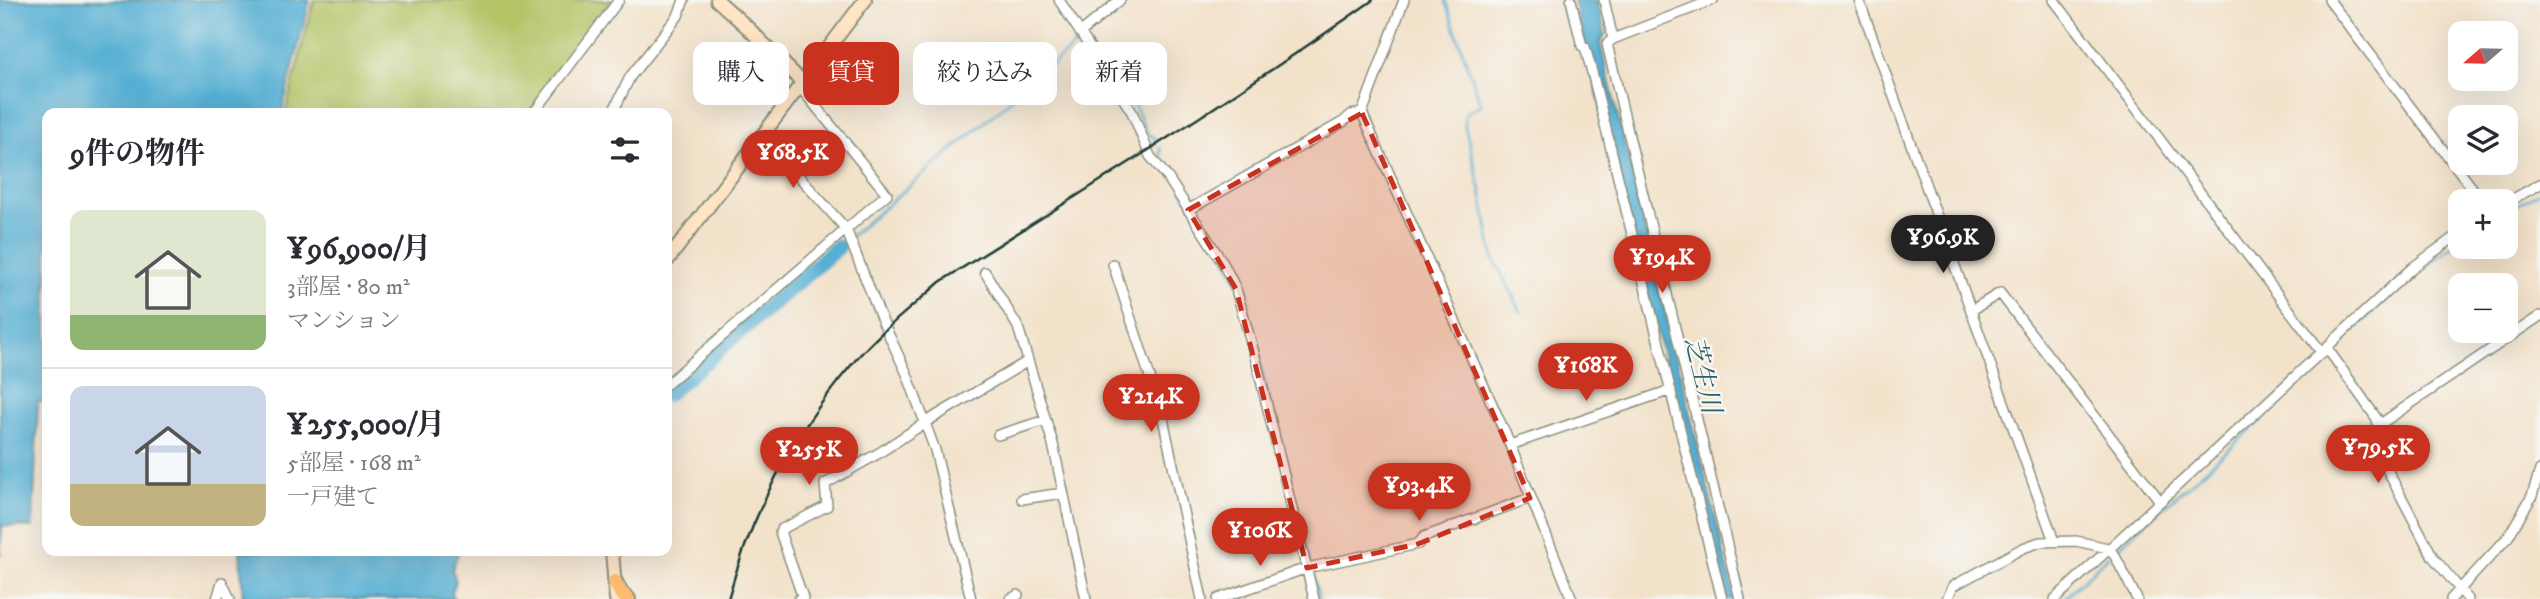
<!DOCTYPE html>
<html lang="ja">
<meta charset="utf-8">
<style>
body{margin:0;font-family:"IM FELL DW Pica","Noto Serif JP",serif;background:#f2f2f3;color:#2b2b33;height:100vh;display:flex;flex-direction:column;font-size:26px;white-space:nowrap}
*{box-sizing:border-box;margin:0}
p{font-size:23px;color:#7c7c81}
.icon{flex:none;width:38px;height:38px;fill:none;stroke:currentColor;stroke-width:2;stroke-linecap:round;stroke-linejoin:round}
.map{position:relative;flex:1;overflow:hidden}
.side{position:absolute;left:42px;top:108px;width:630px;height:448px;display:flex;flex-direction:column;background:#fff;border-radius:14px;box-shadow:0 7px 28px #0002}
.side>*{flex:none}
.guide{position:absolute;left:693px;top:42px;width:665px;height:63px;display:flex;gap:14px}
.needle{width:46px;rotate:250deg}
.buttons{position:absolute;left:2448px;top:21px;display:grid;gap:14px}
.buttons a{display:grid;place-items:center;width:70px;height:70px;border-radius:14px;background:#fff;box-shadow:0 7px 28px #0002;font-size:35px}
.price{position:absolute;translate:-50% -60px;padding:0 16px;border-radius:24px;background:#c8321e;color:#fff;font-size:23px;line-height:46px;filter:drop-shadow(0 2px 4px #0008)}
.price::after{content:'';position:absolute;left:50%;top:42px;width:21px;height:16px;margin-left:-10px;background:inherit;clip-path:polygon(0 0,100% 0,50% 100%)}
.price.active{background:#222;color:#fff}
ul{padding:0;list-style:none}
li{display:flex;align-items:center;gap:21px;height:175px;padding:0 28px}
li+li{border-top:2px solid #e1e1e2}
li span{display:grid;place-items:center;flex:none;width:196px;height:140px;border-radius:14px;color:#555}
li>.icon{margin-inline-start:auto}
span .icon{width:84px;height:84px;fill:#fffc;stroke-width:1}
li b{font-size:30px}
h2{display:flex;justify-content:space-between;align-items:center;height:84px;padding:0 28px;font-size:30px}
.pill{padding:0 24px;border-radius:14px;background:#fff;box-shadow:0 7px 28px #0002;font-size:24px;line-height:63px}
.pill.active{background:#c8321e;color:#fff}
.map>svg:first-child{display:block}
.green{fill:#b4c568;stroke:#6a814e;stroke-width:2}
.water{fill:#55afd3;stroke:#3a7684;stroke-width:2}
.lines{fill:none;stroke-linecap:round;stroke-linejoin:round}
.stream{stroke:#55afd3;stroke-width:2.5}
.river{stroke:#55afd3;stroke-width:16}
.street-casing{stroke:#89907f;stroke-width:12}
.secondary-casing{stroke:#89907f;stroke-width:16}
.primary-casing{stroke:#89907f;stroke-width:18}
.street{stroke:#fff;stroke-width:9}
.secondary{stroke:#ffe4c6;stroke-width:12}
.primary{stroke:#febb71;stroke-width:14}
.rail{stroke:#1f3d34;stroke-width:2.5}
.marked{fill:#c8321e;fill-opacity:0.2;stroke:#c8321e;stroke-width:5;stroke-dasharray:14 9;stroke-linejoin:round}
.labels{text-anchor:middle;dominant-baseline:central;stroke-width:5;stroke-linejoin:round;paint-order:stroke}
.water-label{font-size:26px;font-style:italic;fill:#2f5f64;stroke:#f6f6f2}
</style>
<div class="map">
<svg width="2540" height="599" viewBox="0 0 2540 599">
<rect width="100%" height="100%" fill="#f6f6f2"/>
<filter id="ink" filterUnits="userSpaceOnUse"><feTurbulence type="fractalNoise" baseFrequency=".0143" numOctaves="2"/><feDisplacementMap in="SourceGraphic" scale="14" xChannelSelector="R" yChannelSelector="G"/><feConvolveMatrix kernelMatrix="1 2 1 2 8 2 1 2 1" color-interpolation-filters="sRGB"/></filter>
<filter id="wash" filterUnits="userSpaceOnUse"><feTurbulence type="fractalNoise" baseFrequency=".00686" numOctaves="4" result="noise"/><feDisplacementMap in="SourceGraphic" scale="28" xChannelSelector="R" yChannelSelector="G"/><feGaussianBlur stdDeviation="1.57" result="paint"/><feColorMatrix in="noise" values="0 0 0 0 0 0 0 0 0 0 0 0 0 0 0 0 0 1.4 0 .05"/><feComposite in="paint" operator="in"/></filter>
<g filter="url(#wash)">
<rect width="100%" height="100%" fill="#f3e2ca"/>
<path class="green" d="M314,0h298l-84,114h-243z"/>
<path class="water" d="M0,0h310l-29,114h-234v288h-9l-5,125 -31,-1 -2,30z
M1574,0h23l8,34 -5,9 135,556h-11z
M240,551h219l-7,18 4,12 -4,11 2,7h-211z"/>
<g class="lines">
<path class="stream" d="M1445,0l36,105 -13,6 -3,5v11l16,64 12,66 28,55
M1116,79l20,30 11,24 9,6
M1160,148l1,10 11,19
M1182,191l41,61 21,44 75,303
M2506,211l34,-19
M838,247l290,-247
M2114,551l133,-118 135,-130 78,-63
M2064,599l45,-44"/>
<path class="river" d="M667,394l171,-147"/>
</g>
</g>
<g filter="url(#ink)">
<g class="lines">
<g class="street-casing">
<path id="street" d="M1059,0l73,112 18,44 18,22 55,85 13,26 20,71 58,239
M1404,0l-42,113 143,320 67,166
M1571,0l11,46 3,1 8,29 129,523
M1604,0l9,39 -6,5 133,555
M1859,0l195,541
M2054,0l268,353
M2329,0l153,201
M1080,33l40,-33
M1613,39l100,-39
M533,114l86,-114
M612,114l18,-37 48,-61 6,-16
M762,135l84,94 35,89 26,56 28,76 36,149
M2506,203l34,-19
M1188,210l155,-88 8,-7 11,-2
M1113,264l49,150 40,185
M985,272l33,55 35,117 33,155
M1972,310l28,-17 160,208
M2327,348l50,71 5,41 51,97 35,42
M667,384l220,-190 -87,-107
M2379,425l161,-109
M998,435l48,-15
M1510,445l161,-55
M1022,499l41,-6
M222,582l8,17
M217,599l5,-17
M799,599l4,-1 -23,-66 2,-3 45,-23 -2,-22 54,-31 47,-31 102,-61
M1010,599l8,-4
M1218,599l89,-31 111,-24 6,-7 106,-39
M1947,599l6,-13 70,-38 17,-6 36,-1 32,7 7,8 22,43
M2055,599l357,-331 48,-35
M2451,599l57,-62 24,-41 8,-26"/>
</g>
<g class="secondary-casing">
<path id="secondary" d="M717,0l30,27 56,56
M667,261l198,-261
M612,551l4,48"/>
</g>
<g class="primary-casing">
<path id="primary" d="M615,582l6,11 7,6"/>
</g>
<use href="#street" class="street"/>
<use href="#secondary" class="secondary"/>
<use href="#primary" class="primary"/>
<path class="rail" d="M728,599c24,-87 66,-167 125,-236 25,-30 58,-55 87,-81 145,-92 292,-182 433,-282"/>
</g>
</g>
<path class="marked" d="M1362,113l168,385 -112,46 -111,24 -71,-279 -48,-79z"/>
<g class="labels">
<g class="water-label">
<text transform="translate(1702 375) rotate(76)">芝生川</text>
</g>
</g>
</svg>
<div class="buttons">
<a><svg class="needle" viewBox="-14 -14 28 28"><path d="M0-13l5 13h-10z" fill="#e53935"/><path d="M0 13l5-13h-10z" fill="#7c7c81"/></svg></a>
<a><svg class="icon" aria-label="layers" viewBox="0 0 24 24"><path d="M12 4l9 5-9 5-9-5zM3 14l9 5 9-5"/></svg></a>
<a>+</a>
<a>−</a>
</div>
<b class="price" style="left:793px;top:190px">¥68.5K</b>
<b class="price active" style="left:1943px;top:275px">¥96.9K</b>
<b class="price" style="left:1662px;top:295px">¥194K</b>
<b class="price" style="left:1586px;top:403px">¥168K</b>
<b class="price" style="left:1151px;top:434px">¥214K</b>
<b class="price" style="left:2378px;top:485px">¥79.5K</b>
<b class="price" style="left:809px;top:487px">¥255K</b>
<b class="price" style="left:1419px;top:523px">¥93.4K</b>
<b class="price" style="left:1260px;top:568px">¥106K</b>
<div class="guide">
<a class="pill">購入</a>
<a class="pill active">賃貸</a>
<a class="pill">絞り込み</a>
<a class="pill">新着</a>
</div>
<section class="side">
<h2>9件の物件<svg class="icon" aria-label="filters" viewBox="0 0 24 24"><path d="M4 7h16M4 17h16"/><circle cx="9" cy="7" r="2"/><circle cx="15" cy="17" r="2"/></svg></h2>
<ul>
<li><span style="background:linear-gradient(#dfe7d0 75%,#8fb573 0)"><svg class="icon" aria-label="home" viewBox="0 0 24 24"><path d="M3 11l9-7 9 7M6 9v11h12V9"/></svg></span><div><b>¥96,900/月</b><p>3部屋 · 80 m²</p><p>マンション</p></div></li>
<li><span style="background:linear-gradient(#c9d6e8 70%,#c2b280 0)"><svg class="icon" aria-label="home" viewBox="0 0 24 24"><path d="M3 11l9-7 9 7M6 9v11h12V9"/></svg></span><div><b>¥255,000/月</b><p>5部屋 · 168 m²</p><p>一戸建て</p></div></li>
</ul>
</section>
</div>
